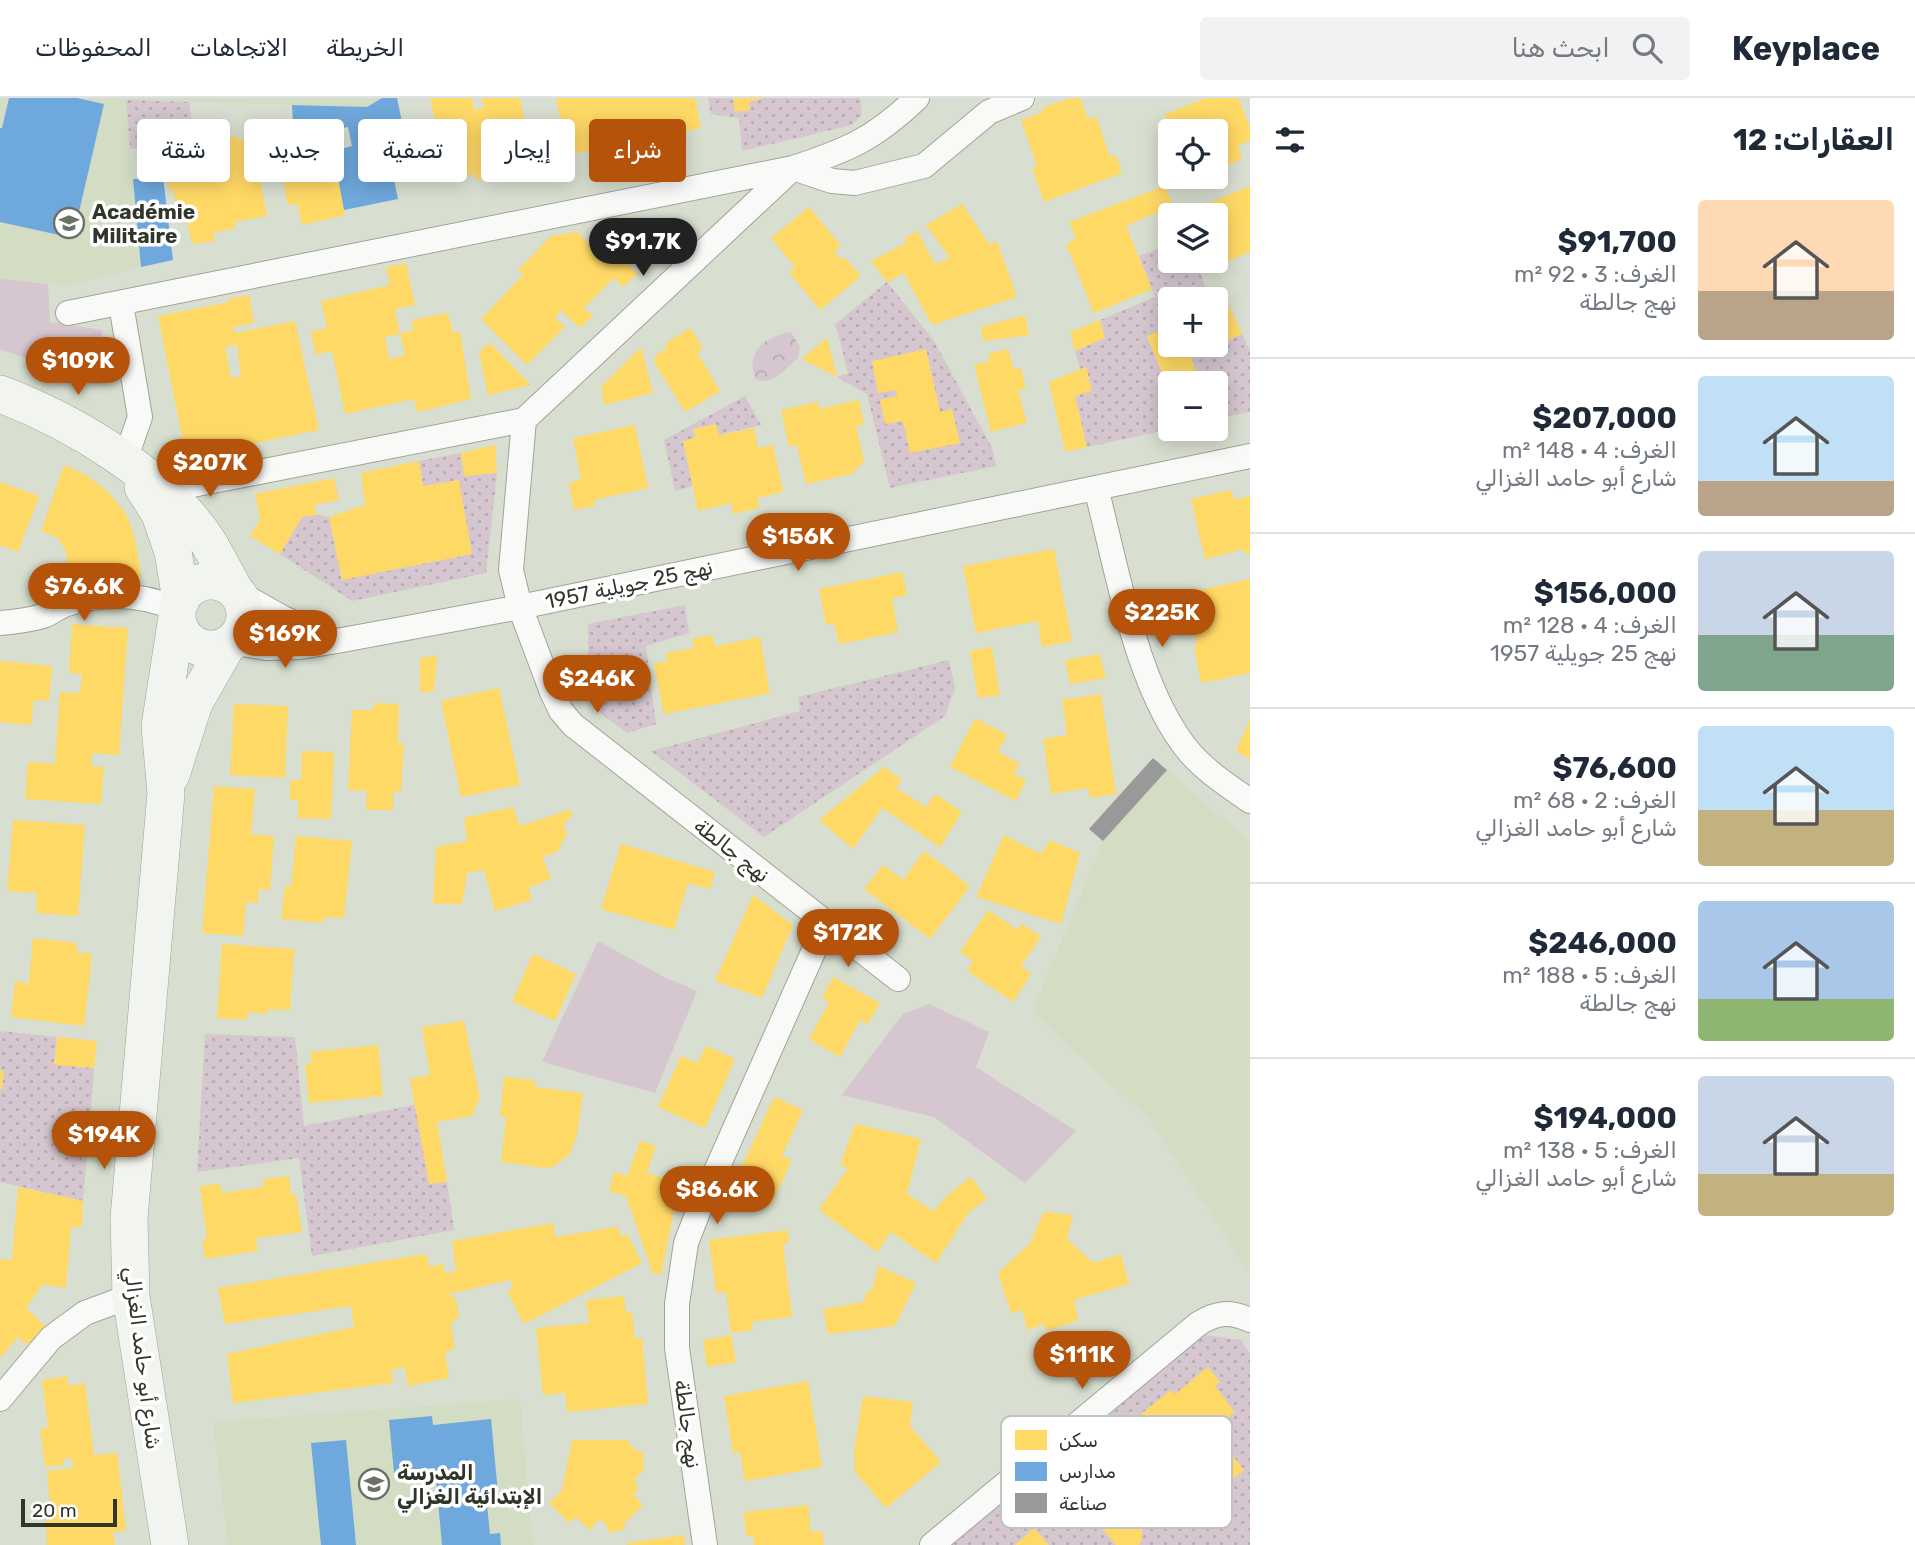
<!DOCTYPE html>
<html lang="ar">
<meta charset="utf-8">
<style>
body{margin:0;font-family:Rubik,"Noto Naskh Arabic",sans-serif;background:#f2f2f3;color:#1f2937;direction:rtl;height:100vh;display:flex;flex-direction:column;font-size:26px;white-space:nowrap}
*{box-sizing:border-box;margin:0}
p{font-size:23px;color:#747a83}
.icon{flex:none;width:38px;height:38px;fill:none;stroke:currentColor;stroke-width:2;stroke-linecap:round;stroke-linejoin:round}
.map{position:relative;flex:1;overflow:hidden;direction:ltr}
.side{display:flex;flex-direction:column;background:#fff;width:665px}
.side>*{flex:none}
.hud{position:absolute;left:21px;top:21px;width:665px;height:63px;direction:rtl;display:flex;gap:14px}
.controls{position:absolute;left:1158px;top:21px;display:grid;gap:14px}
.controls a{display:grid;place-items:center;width:70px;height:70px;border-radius:7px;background:#fff;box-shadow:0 4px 18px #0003;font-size:35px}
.scale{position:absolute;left:21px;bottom:18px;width:96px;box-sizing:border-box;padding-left:7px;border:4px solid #31362b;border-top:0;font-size:19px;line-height:24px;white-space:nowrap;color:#31362b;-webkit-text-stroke:5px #fff;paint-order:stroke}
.price{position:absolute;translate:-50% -60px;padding:0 16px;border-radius:24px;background:#b45309;color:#fff;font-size:23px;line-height:46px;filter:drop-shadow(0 2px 4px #0008)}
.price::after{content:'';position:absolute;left:50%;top:42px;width:21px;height:16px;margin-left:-10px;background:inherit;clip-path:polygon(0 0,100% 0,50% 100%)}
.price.selected{background:#222;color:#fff}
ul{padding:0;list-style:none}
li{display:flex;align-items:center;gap:21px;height:175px;padding:0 21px}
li+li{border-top:2px solid #e0e1e3}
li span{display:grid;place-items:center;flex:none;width:196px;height:140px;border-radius:7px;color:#555}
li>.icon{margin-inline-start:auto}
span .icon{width:84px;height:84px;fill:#fffc;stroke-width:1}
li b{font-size:30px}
h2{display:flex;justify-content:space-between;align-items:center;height:84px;padding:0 21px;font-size:30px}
.pill{padding:0 24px;border-radius:7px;background:#fff;box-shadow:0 4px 18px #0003;font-size:24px;line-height:63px}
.pill.selected{background:#b45309;color:#fff}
header{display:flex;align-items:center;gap:42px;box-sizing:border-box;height:98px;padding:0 35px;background:#fff;border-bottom:2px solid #e0e1e3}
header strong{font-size:33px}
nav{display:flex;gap:38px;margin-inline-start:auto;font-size:24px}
.search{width:490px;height:63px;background:#f2f2f3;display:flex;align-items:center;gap:18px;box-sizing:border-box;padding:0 24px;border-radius:7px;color:#747a83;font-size:26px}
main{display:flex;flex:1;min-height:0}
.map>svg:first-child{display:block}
.built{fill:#d2ddc4}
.grass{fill:#d5c6cf}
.forest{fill:url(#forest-crowns)}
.garden{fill:url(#garden-dots)}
.homes{fill:#ffd966;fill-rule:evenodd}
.schools{fill:#6fa8dc}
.industry{fill:#999}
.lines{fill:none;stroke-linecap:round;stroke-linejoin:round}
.street-casing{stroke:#9fa499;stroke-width:26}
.secondary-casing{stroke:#9fa499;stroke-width:38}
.street{stroke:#f9faf8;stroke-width:24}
.secondary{stroke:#f2f4ef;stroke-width:37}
.labels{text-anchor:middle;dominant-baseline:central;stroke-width:7;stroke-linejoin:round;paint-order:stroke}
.poi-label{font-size:21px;font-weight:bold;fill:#31362b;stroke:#fff;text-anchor:start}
.street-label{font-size:21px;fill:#31362b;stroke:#fff}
.key{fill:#fff;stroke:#c1c3bf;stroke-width:2}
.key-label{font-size:19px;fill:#31362b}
</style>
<header>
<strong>Keyplace</strong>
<div class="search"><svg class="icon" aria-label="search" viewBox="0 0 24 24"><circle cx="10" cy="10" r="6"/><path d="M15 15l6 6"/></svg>ابحث هنا</div>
<nav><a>الخريطة</a><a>الاتجاهات</a><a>المحفوظات</a></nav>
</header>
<main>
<section class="side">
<h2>العقارات: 12<svg class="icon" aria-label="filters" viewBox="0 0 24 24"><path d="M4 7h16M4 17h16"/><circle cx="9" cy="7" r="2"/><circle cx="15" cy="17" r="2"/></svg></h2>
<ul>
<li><span style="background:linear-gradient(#ffd9b3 65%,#b9a48a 0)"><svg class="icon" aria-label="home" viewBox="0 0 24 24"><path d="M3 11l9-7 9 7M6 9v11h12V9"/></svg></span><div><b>$91,700</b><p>الغرف: 3 · 92 m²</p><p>نهج جالطة</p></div></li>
<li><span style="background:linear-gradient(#bfe0f5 75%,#b9a48a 0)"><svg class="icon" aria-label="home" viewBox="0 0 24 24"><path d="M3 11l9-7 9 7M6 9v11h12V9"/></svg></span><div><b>$207,000</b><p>الغرف: 4 · 148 m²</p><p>شارع أبو حامد الغزالي</p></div></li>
<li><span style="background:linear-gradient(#c9d6e8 60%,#7fa58c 0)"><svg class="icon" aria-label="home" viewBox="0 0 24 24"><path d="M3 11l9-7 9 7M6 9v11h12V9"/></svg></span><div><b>$156,000</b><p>الغرف: 4 · 128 m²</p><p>نهج 25 جويلية 1957</p></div></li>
<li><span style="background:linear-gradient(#bfe0f5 60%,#c2b280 0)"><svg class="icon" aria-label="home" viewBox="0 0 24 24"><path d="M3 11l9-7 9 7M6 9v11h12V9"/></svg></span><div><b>$76,600</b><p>الغرف: 2 · 68 m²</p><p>شارع أبو حامد الغزالي</p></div></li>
<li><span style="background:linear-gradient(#a9c7e8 70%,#8fb573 0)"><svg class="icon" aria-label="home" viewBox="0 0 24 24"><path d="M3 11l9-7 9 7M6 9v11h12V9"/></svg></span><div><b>$246,000</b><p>الغرف: 5 · 188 m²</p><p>نهج جالطة</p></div></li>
<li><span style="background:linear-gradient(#c9d6e8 70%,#c2b280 0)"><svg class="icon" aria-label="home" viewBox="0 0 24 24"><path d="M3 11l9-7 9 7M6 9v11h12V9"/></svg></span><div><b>$194,000</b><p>الغرف: 5 · 138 m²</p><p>شارع أبو حامد الغزالي</p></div></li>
</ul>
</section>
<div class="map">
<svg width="1250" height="1447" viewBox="0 0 1250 1447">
<defs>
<pattern id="forest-crowns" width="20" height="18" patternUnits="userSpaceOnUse" patternTransform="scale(1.75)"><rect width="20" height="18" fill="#d5c6cf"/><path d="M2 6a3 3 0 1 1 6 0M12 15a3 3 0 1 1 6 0" fill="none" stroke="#b7abb2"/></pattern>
<pattern id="garden-dots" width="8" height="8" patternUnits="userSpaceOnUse" patternTransform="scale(1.75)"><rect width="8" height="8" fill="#d5c6cf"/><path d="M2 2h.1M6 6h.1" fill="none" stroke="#b7abb2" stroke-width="1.8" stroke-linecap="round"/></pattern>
</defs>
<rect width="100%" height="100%" fill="#d8dfd0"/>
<path class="built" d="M0,0h382l-15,9 -241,-7 15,167 -72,18 -69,-6z
M1167,672l83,72v432l-101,-155 -117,-107 71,-171z
M520,1301l13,146h-305l-15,-123z"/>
<path class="grass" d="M0,181l48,5 2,38 52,8 -3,55 -99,-36z
M598,843l66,36 33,14 -42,102 -113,-31z
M929,906l60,28 -13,35 100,64 -51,52 -91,-66 -92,-22 61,-81z"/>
<path class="forest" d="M791,234l9,15 -2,11c-13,11 -26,29 -43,21 -10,-28 11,-43 36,-47z"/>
<path class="garden" d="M708,0h152l2,17 -10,10 -110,26 -3,-33 -28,-4z
M126,2l63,2 6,40 -65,7z
M1171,146v17h24l14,34 -11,4h-27v27l-24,11 24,58 1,34 -85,18 -12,-51 16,-5 -5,-24 -6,2 -5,-18 30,-13 -5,-18 55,-23 -16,-41z
M887,184l47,59 58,107 4,18 -106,22 -23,-94 -30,-17 11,-4 -11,-44 -3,-4z
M1242,236l8,17v61l-34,7v-36h-15l-11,-27z
M745,298l16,29 -42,10 -3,-11 -23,5 2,9 -12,4 10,44 -18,5 -11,-51z
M461,355l3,23 33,-3 -11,100 -134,28 -72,-47 22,-37 15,-2 12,2 13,62 117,-99 -36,6 -4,-25z
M685,507l4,28 -43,13 10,78 -29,9c-15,-12 -33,-21 -39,-40v-69z
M949,562l6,28 -10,28 -181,121 -113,-86 149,-40 -2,-14z
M0,933l57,6 -3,27 40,4 -4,58 -8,6 -3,17 8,7 -4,45 -83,-19z
M205,936l90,3 9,89 111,-21 32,77 7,48 -142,26 -13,-98 -102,14z
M1205,1237l36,5 9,14v191h-298z"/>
<path class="homes" d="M430,0h42l2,12 10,-2 -3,-10h39l12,63 -44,9 1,7 -13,3 -1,-6 -27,6z
M556,0h139l6,30 -46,10v6l-7,6h-7l-7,-8 -1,7 -7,5 -9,-3 -3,-5 -46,9 -4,-19 8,-2 -2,-12 -9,1z
M733,0h28l1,1 -13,3 1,8 -15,2z
M1071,0h9l8,21 8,-3 14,41 6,-2 6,18 -78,29 -12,-34 5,-2 -16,-46 22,-8 -1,-4z
M1206,0h32l12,29v13l-12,6 4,13 -26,11v-39h-45l-7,-16z
M237,38l2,4 13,-2 15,78 -32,6v6l-22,5 2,8 -23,3 -5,-25 -8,2 -6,-32 -4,1 -8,-44 34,-4 4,23 10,-1 -4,-22z
M334,60l11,57 -43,10 -5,-22 -9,2 -7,-35z
M1165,88l11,27 -16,7 -4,-7 -30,13 26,63 -58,24 -28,-69 10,-5 -7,-17z
M1250,88v66l-21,9 -13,-31v-15h-6l-4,-11z
M962,106l27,40 8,-2 20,55 -85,28 -28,-52 -17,9 -16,-21 35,-18 -2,-4 13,-8 18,33 15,-6 -24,-33z
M809,109l32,39 -7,6 7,7 4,-1 16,18 -41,34 -31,-38 6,-5 -24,-29z
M608,129l21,27 -6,4 14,16 -14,13 -9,-9 -30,30 9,8 -13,12 -19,-18 -6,8 10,9 -38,38 -46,-46 42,-44 -5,-5 33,-34 27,-4 12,14z
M406,165l9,42 -20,4 5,25 -15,3 4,22 16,-4 -5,-21 13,-4 -1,-10 36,-7 5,20 7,-1 11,67 -54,13 -3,-13 -69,15 -13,-63 -16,4 -5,-23 16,-4 -6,-27 69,-16 -4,-18z
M249,197l5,28 -21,4 2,6 60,-12 24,109 -133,27 -28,-141 71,-14 -1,-3zM237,247l4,31 -10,2 -6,-31z
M1226,202l16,34 -52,22 11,27h-30v12l-24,-59 24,-10v19h45v-41z
M1025,217l4,20 -46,6 -2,-14z
M1100,222l5,18 -30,13 -5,-19z
M690,230l13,20 -6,4 23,39 -35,21 -31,-50 2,-7 11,-7 -2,-4z
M827,240l10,39 -35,-18z
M490,245l41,42 -43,10 -9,-43z
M641,249l12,46 -49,12 -3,-18z
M926,251l14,63 12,-3 8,34 -50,10 -7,-32 -18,3 -5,-24 17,-4 -1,-6 -18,3 -6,-32z
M1008,251l6,20 7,-1 5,20 -8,2 9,33 -36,9 -17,-67 16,-4 -2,-7z
M1086,269l6,24 -17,5 12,51 -22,5 -16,-70z
M859,302l5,24 -8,2 8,35 -12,13 -46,10 -9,-39 -8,2 -8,-37 37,-8 1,7z
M716,326l3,11 35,-7 4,20 15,-3 10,47 -26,6 2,10 -26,6 -2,-11 -33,8 -15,-70 12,-3 -2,-9z
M635,327l13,63 -54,12 1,6 -21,4 -5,-27 12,-3 -8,-42z
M495,347l2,28 -33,3 -3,-23z
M419,363l4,25 36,-6 13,74 -130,26 -13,-63 36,-12 -4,-32z
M64,367l24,11 20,16 18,22 9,24 6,38 -73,3 -2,-28 -8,-13 -17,-7z
M334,380l5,22 -25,5 3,10 -15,2 -22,37 -30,-18 10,-16 -5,-26z
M0,384l39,14 -21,56 -18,-7z
M1231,392l4,10 15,-4v58l-4,1 -2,-6 -39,10 -14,-60z
M1054,451l18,92 -30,6 -4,-26 -62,12 -13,-67z
M902,474l5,23 -15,3 6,34 -59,12 -5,-21 -8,2 -7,-36z
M1250,481v94l-49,10 -7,-36 3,-1 -11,-53z
M72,526l56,4 -9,127 -27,-2 -1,13 13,1 -3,37 -76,-5 3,-37 27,2 5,-72 20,1 2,-19 -13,-1z
M712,537l3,11 45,-9 10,56 -106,21 -10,-50 13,-3 -1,-8 28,-5 -2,-9z
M992,549l8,48 -22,3 -8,-47z
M1099,556l7,24 -36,6 -5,-24z
M437,557l-3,37h-14v-34z
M0,563l52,5 -3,35 -15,-1 -3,25 -31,-3z
M499,590l21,97 -59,12 -20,-96z
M1101,596l15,100 -26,4 -2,-10 -37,6 -8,-55 24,-4 -5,-35z
M374,605l25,1 -1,39h6l-3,49h-8v18h-27l1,-19 -19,-1 4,-80h21z
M234,606l54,2 -3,72 -55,-3z
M975,620l32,17 -9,17 21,11 -5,11 12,6 -10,21 -66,-34z
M1250,621v40l-14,-8z
M302,653l32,1 -3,67 -33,-1v-18h-8v-20h11z
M884,669l18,13 -6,8 30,19 9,-13 27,18 -22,35 -58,-39 -29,41 -34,-29z
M214,688l41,3 -4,45 23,2 -4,54 -11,-1 -1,14 -12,-1 -3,34 -41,-3z
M513,709l7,19 49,-16 4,3 -11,15 6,3 -10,20 -16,6 9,22 -22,8 2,13 -36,11 -11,-41 -17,3 -5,31h-29l3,-57 31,-6 -3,-23z
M13,722l72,5 -7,91 -42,-3 1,-20 -30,-2z
M1004,737l37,19 9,-14 30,13 -19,71 -85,-27z
M296,738l56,5 -8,77 -21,-1v6l-42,-4 4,-33h6z
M621,746l94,28 -5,17 -22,-6 -14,47 -73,-21z
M924,753l46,35 -40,53 -66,-50 19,-24 20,15z
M753,797l40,30 -31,73 -47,-17z
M988,812l30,20 4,-6 19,13 -20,29 10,8 -18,28 -46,-31 6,-10 -13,-9z
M33,840l44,5 -1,9 16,2 -8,72 -73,-9 4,-36 14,2z
M222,846l72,5 -4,61 -23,-1v5l-20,-2v8l-30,-2z
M533,856l43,20 -21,47 -43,-20z
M833,879l47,26 -12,21 -8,-4 -20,37 -31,-18 20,-37 -7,-4z
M464,923l16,77 -8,18 -35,6 10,60 -18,2 -19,-105 20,-4 -8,-48z
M57,939l40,4 -3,27 -40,-3z
M378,947l5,51 -74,7 -4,-39 7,-1 -2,-11z
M706,948l29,13 -30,69 -47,-21 23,-51 17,7z
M0,972l4,1 -2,19 -2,-1z
M504,979l31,3v7l48,6 -6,42 -7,19 -17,13 -9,1 -43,-6 5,-45 -6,-1z
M774,999l29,13 -21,46 10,4 -22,47 -39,-17z
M855,1026l66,15 -14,55 26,17 18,-19 20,-15 16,22 -18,13 -33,51 -45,-31 -14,20 -58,-42 29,-42 -8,-3z
M640,1043l16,5 -9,27 33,10 -19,91h-8l-27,-78 -17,-5 5,-19 13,4z
M289,1078l2,19 5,-1 6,38 -46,6 2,13 -53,8 -3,-19 5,-1 -7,-53 20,-2 2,9 41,-6 1,-8z
M18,1089l65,14 -1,26h-11l-5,61 -23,-4 -17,24 19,18 -18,19 -9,-8 -18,21v-99l12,1z
M1044,1114l29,3 -6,24 26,24 28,-9 8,30 -55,16 4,20 -32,11 -2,-7 -17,6 -5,-20 -11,3 -13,-40 32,-30z
M553,1125l2,14 62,-10 5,10 5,-3 15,29 -118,61 -17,-33 6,-3 -3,-8 -61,14 7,6 3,16 -8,8 4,25 -10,3 4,26 -41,8 -3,-19 -14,3 2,13 -160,20 -6,-49 127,-27 -3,-21 -126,18 -7,-36 208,-34 4,13 13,-3 2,9 11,-1 -4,-31z
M788,1132l1,13 -6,1 9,73 -40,5 1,8 -22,3 -5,-41 -10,1 -7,-53z
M878,1168l38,17 -21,43 -67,8 -5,-25 41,-7 3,-11h5z
M624,1198l2,17 6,-1 3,27 7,-1 6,66 -81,8 -2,-19 -22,2 -7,-67 53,-5 -3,-23z
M731,1237l5,27 -29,5 -4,-27z
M1208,1269l12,15 -5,4 20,26 -23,18 32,40 -35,28 -68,-84 30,-24 4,4z
M67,1278l2,10 16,-3 9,72 23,-2 9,77 -13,2 2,13h-68l-2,-29h6l-4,-45 26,-3 -1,-10 -9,1 1,6 -19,2 -5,-38 8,-2 -6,-47z
M808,1283l14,86 -77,14 -5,-29 -7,1 -9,-57z
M863,1298l50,6 -3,24 31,36 -55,46 -31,-36 -1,-21z
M1110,1322l41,48 -35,30 26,30v11l-3,6h-23l-59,-68 28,-23 -6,-7z
M572,1342h56l3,7 12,6 1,17 -9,8 3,12 -5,3 10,12 -19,19 1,5 -16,4 -2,-8 -7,-6 -11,11 -13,-13 -7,6 -20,-20 13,-13z
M808,1407l3,27 11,-1 2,14h-70l-1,-9h-7l-2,-24z
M1034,1430l15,17h-34z
M684,1437l1,10h-58v-2z"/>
<path class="schools" d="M9,0h68l27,6 -31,134 -73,-16v-94h2z
M382,0h15l5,24 -19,3 15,74 -54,11 -11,-59 19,-5 -4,-19 -19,4 2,17 -13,3 -1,-9 -23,1 -2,-38 75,2z
M163,79l10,83 -32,7 -8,-88z
M432,1318l1,9 58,-6 8,85 -12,1 3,29 10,-1 1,12h-59l-7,-77 -41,5 -5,-53z
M346,1342l10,105h-35l-10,-102z"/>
<path class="industry" d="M1153,660l14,12 -64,71 -14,-12z"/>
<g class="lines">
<g class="street-casing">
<path id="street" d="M121,206l19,113 -15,43
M68,215l725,-145c55,-18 81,-29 124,-70
M524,322l-13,150 9,37 32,85 9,19 12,14 325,254
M1096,390c21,80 41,204 95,266 17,19 39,33 59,47
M162,393l362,-71 269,-252 39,13 23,2 69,-17 65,-54 33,-14
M237,494l46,26 53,23
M0,525c14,-1 29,-3 43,-7 8,-3 15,-9 24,-12 37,-12 75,-10 110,5
M232,544l34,6 34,-1 37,-6 183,-34 730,-151
M0,1301l51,-61 34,-25 46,-17
M705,1447l-28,-197v-44l9,-61 14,-36 126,-284
M932,1447l266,-221c19,-12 32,-13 52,-4"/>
</g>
<g class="secondary-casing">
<path id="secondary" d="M0,296c72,27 165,82 208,148 9,15 17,31 26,47
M143,389l17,27 13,38 8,48
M177 517a34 34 0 1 1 68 0a34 34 0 1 1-68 0Z
M171,677l23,-72 33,-58
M170,1447l-39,-249 -2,-78 37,-425 -6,-67 17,-109"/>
</g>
<use href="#street" class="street"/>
<use href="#secondary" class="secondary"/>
</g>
<defs>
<g id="university-ring" transform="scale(1.575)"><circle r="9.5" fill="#fff" stroke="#6b7165" stroke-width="1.5"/><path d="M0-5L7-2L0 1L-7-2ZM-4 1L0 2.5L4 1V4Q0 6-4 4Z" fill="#6b7165"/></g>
<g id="school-ring" transform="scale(1.575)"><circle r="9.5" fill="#fff" stroke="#6b7165" stroke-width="1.5"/><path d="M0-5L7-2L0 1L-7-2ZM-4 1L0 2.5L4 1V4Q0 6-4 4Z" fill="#6b7165"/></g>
</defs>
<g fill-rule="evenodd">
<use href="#university-ring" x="69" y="125"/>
<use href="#school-ring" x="374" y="1386"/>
</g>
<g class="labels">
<g class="poi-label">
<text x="92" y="113">Académie<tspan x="92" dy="24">Militaire</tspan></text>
<text x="397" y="1374">المدرسة<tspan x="397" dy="24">الإبتدائية الغزالي</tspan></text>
</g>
<g class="street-label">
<text transform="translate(629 486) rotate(-12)">نهج 25 جويلية 1957</text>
<text transform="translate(732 752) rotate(38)">نهج جالطة</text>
<text transform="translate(143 1260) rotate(83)">شارع أبو حامد الغزالي</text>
<text transform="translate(688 1326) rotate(82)">نهج جالطة</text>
</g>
</g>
<rect x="1001" y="1318" width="231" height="112" rx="10" class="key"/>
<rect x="1015" y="1332" width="32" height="20" fill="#ffd966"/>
<rect x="1015" y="1364" width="32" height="19" fill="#6fa8dc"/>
<rect x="1015" y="1395" width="32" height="20" fill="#999"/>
<g class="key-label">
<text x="1059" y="1349">سكن</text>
<text x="1059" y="1380">مدارس</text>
<text x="1059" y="1412">صناعة</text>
</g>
</svg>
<div class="controls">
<a><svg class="icon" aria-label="locate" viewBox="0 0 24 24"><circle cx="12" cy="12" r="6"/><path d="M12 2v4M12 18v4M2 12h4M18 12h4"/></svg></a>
<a><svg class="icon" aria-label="layers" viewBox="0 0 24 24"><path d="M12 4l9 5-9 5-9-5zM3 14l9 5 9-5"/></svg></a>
<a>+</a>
<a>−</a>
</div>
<div class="scale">20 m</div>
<b class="price selected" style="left:643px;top:180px">$91.7K</b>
<b class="price" style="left:78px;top:299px">$109K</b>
<b class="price" style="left:210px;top:401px">$207K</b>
<b class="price" style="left:798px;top:475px">$156K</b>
<b class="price" style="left:84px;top:525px">$76.6K</b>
<b class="price" style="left:1162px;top:551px">$225K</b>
<b class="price" style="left:285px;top:572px">$169K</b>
<b class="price" style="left:597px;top:617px">$246K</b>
<b class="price" style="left:848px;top:871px">$172K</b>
<b class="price" style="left:104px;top:1073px">$194K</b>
<b class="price" style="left:717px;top:1128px">$86.6K</b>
<b class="price" style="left:1082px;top:1293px">$111K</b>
<div class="hud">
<a class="pill selected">شراء</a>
<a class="pill">إيجار</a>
<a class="pill">تصفية</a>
<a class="pill">جديد</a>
<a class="pill">شقة</a>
</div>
</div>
</main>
